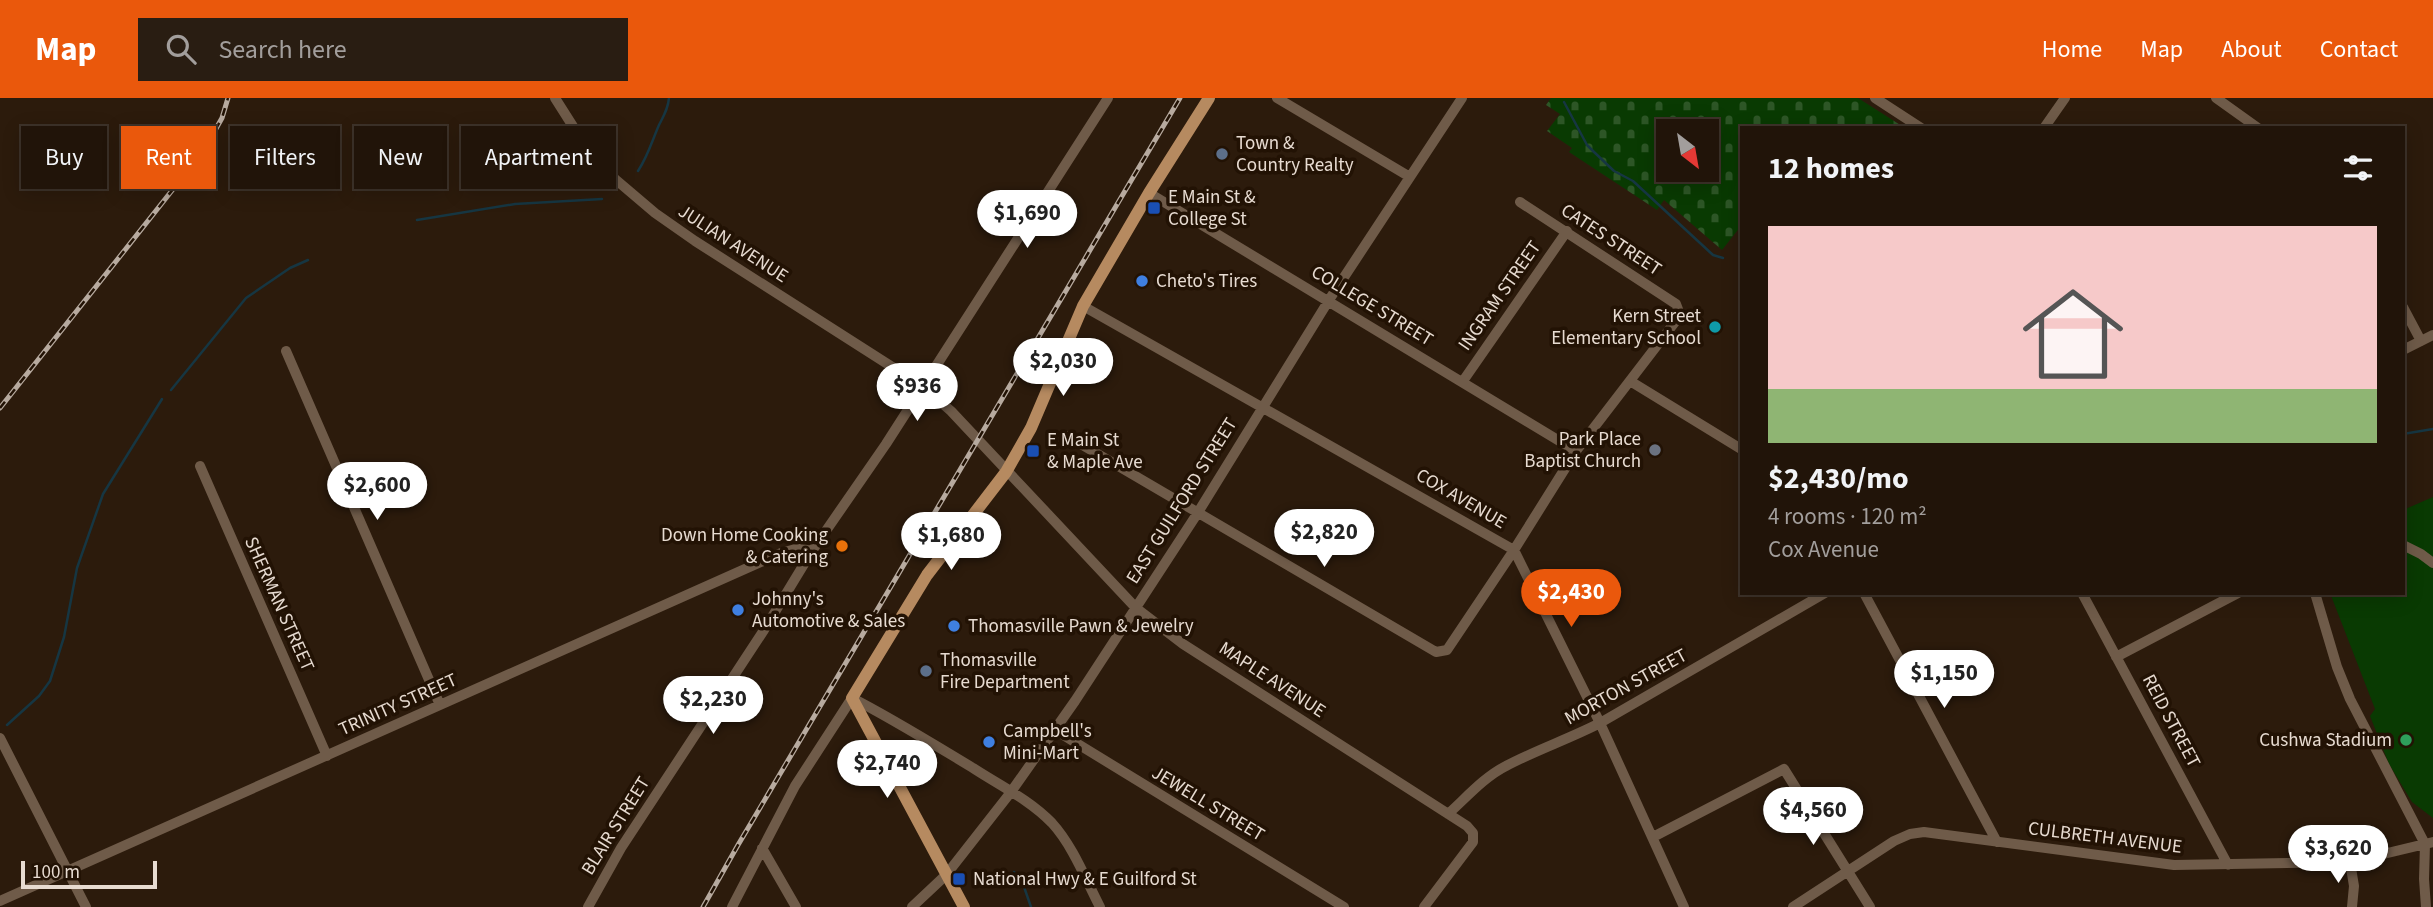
<!DOCTYPE html>
<meta charset="utf-8">
<style>
body{margin:0;font-family:"Source Sans 3",sans-serif;background:#291d12;color:#f1f3f6;height:100vh;display:flex;flex-direction:column;font-size:26px;white-space:nowrap}
*{box-sizing:border-box;margin:0}
p{font-size:23px;color:#a29e9c}
.icon{flex:none;width:38px;height:38px;fill:none;stroke:currentColor;stroke-width:2;stroke-linecap:round;stroke-linejoin:round}
.map{position:relative;flex:1;overflow:hidden}
.sheet{position:absolute;left:1740px;top:28px;width:665px;height:469px;display:flex;flex-direction:column;background:#211409;border-radius:0px;box-shadow:0 4px 18px #0003,0 0 0 2px #3e332a}
.sheet>*{flex:none}
.guide{position:absolute;left:21px;top:28px;width:665px;height:63px;display:flex;gap:14px}
.needle{width:46px;rotate:149deg}
.fabs{position:absolute;left:1656px;top:21px;display:grid;gap:14px}
.fabs a{display:grid;place-items:center;width:63px;height:63px;border-radius:0px;background:#211409;box-shadow:0 4px 18px #0003,0 0 0 2px #3e332a;font-size:35px}
.scale{position:absolute;left:21px;bottom:18px;width:136px;box-sizing:border-box;padding-left:7px;border:4px solid #e7dbd1;border-top:0;font-size:19px;line-height:24px;white-space:nowrap;color:#e7dbd1;-webkit-text-stroke:5px #221204;paint-order:stroke}
.price{position:absolute;translate:-50% -60px;padding:0 16px;border-radius:24px;background:#fff;color:#222;font-size:23px;line-height:46px;filter:drop-shadow(0 2px 4px #0008)}
.price::after{content:'';position:absolute;left:50%;top:42px;width:21px;height:16px;margin-left:-10px;background:inherit;clip-path:polygon(0 0,100% 0,50% 100%)}
.price.on{background:#ea580c;color:#fff}
ul{padding:0;list-style:none}
li{display:grid;align-content:center;gap:14px;height:371px;padding:0 28px}
li+li{border-top:2px solid #3e332a}
li span{display:grid;place-items:center;height:217px;border-radius:0px;color:#555}
li>.icon{margin-inline-start:auto}
span .icon{width:126px;height:126px;fill:#fffc;stroke-width:1}
li b{font-size:30px}
h2{display:flex;justify-content:space-between;align-items:center;height:84px;padding:0 28px;font-size:30px}
.pill{padding:0 24px;border-radius:0px;background:#211409;box-shadow:0 4px 18px #0003,0 0 0 2px #3e332a;font-size:24px;line-height:63px}
.pill.on{background:#ea580c;color:#fff}
header{display:flex;align-items:center;gap:42px;box-sizing:border-box;height:98px;padding:0 35px;background:#ea580c;color:#fff}
header strong{font-size:33px}
nav{display:flex;gap:38px;margin-inline-start:auto;font-size:24px}
.search{width:490px;height:63px;background:#291d12;display:flex;align-items:center;gap:18px;box-sizing:border-box;padding:0 24px;border-radius:0px;color:#a29e9c;font-size:26px}
.map>svg:first-child{display:block}
.green{fill:#093a02}
.cemetery{fill:url(#cemetery-stones);fill-rule:evenodd}
.lines{fill:none;stroke-linecap:round;stroke-linejoin:round}
.stream{stroke:#163642;stroke-width:2.5}
.minor{stroke:#6f5b49;stroke-width:10}
.major{stroke:#b68a60;stroke-width:12}
.rail-casing{stroke:#b7aa9f;stroke-width:5}
.rail{stroke:#221204;stroke-width:2.5;stroke-dasharray:8;stroke-linecap:butt}
.service-dot{fill:#5c6f8a;stroke:#221204;stroke-width:2.5}
.transit-dot{fill:#1a4fb4;stroke:#221204;stroke-width:2.5}
.shop-dot{fill:#3f7fe0;stroke:#221204;stroke-width:2.5}
.culture-dot{fill:#0f9aa8;stroke:#221204;stroke-width:2.5}
.worship-dot{fill:#6b7280;stroke:#221204;stroke-width:2.5}
.food-dot{fill:#e8710a;stroke:#221204;stroke-width:2.5}
.leisure-dot{fill:#2e9e5b;stroke:#221204;stroke-width:2.5}
.labels{text-anchor:middle;dominant-baseline:central;stroke-width:7;stroke-linejoin:round;paint-order:stroke}
.poi-label{font-size:19px;fill:#e7dbd1;stroke:#221204;text-anchor:start}
.street-label{font-size:19px;fill:#e7dbd1;stroke:#221204}
</style>
<header>
<strong>Map</strong>
<div class="search"><svg class="icon" aria-label="search" viewBox="0 0 24 24"><circle cx="10" cy="10" r="6"/><path d="M15 15l6 6"/></svg>Search here</div>
<nav><a>Home</a><a>Map</a><a>About</a><a>Contact</a></nav>
</header>
<div class="map">
<svg width="2433" height="809" viewBox="0 0 2433 809">
<defs>
<pattern id="cemetery-stones" width="16" height="16" patternUnits="userSpaceOnUse" patternTransform="scale(1.75)"><rect width="16" height="16" fill="#093a02"/><path d="M2 7V4a2 2 0 0 1 4 0v3zM10 15v-3a2 2 0 0 1 4 0v3z" fill="#2d5626"/></pattern>
</defs>
<rect width="100%" height="100%" fill="#2c1b0c"/>
<path class="green" d="M2433,399v321l-21,-16 -23,-38 -19,-48 5,-7 -45,-116h73v-83z"/>
<path class="cemetery" d="M1551,0h307l47,30h-164v98l-19,24 -58,-50 -7,10 -88,-58 3,-4 -25,-17 13,-17 -14,-9zM1668,33h38v39h-38z"/>
<g class="lines">
<path class="stream" d="M1564,4l23,43 7,7 20,19 19,10 80,74 10,3
M638,73c10,-15 14,-30 21,-46 5,-10 9,-16 10,-27
M417,122l98,-16 87,-5
M171,292l75,-92 44,-30 18,-8
M2403,336l30,-5
M7,627l32,-29 11,-15 14,-44 13,-69 26,-74 59,-95
M1014,774l9,12 8,23"/>
<path class="minor" d="M555,0l26,41 34,40 40,34 40,28 227,145 29,25 185,197 47,36 284,182 6,7v9l-49,65
M1277,0l133,79
M1875,0l46,30
M2216,0l42,30
M2044,30l21,-30
M1149,95l427,258
M1083,208l431,244 86,173 84,184
M2403,209l18,34
M2403,252l30,-15
M286,253l154,354
M1463,283l104,-150
M1630,283l111,68
M1067,338l369,216 11,-2 67,-100 62,-99 99,-129 4,-10 -3,-8 -156,-102
M200,368l127,290
M2403,447l18,9 12,9
M1864,495l133,249
M2082,495l146,272
M2315,495l22,74 13,32 75,145 -1,35 2,28
M2116,559l122,-64
M1055,632l289,177
M0,640l86,169
M1448,716c18,-16 36,-37 58,-48 30,-16 63,-27 94,-43l225,-130
M1653,739l131,-68 86,138
M762,750l34,59
M2350,764l4,24 -2,21
M0,803l781,-348 18,-5 13,3
M588,809l33,-59 143,-218 48,-79 74,-107 222,-346
M732,809l63,-121 57,-88c41,21 81,46 121,70 26,17 57,32 79,55 21,23 34,57 48,84
M912,809l34,-32 65,-83 64,-91 122,-187 132,-214 133,-202
M1793,809l101,-66 16,-7 14,-2 250,33 176,-3 83,-20"/>
<path class="major" d="M964,809l-112,-209 75,-123 79,-103 25,-44 52,-122 66,-113 60,-95"/>
<g class="rail-casing">
<path id="rail" d="M0,310l204,-258 18,-32 6,-20
M703,809l35,-62 442,-747"/>
</g>
<use href="#rail" class="rail"/>
</g>
<g class="service-dot">
<circle cx="1222" cy="56" r="7"/>
<circle cx="926" cy="573" r="7"/>
</g>
<g class="transit-dot">
<rect x="1147" y="103" width="14" height="14" rx="3.5"/>
<rect x="1026" y="346" width="14" height="14" rx="3.5"/>
<rect x="952" y="774" width="14" height="14" rx="3.5"/>
</g>
<g class="shop-dot">
<circle cx="1142" cy="183" r="7"/>
<circle cx="738" cy="512" r="7"/>
<circle cx="954" cy="528" r="7"/>
<circle cx="989" cy="644" r="7"/>
</g>
<circle class="culture-dot" cx="1715" cy="229" r="7"/>
<circle class="worship-dot" cx="1655" cy="352" r="7"/>
<circle class="food-dot" cx="842" cy="448" r="7"/>
<circle class="leisure-dot" cx="2406" cy="642" r="7"/>
<g class="labels">
<g class="poi-label">
<text x="1236" y="45">Town &amp;<tspan x="1236" dy="22">Country Realty</tspan></text>
<text x="1168" y="99">E Main St &amp;<tspan x="1168" dy="22">College St</tspan></text>
<text x="1156" y="183">Cheto's Tires</text>
<text x="1701" y="218" text-anchor="end">Kern Street<tspan x="1701" dy="22">Elementary School</tspan></text>
<text x="1641" y="341" text-anchor="end">Park Place<tspan x="1641" dy="22">Baptist Church</tspan></text>
<text x="1047" y="342">E Main St<tspan x="1047" dy="22">&amp; Maple Ave</tspan></text>
<text x="828" y="437" text-anchor="end">Down Home Cooking<tspan x="828" dy="22">&amp; Catering</tspan></text>
<text x="752" y="501">Johnny's<tspan x="752" dy="22">Automotive &amp; Sales</tspan></text>
<text x="968" y="528">Thomasville Pawn &amp; Jewelry</text>
<text x="940" y="562">Thomasville<tspan x="940" dy="22">Fire Department</tspan></text>
<text x="1003" y="633">Campbell's<tspan x="1003" dy="22">Mini-Mart</tspan></text>
<text x="2392" y="642" text-anchor="end">Cushwa Stadium</text>
<text x="973" y="781">National Hwy &amp; E Guilford St</text>
</g>
<g class="street-label">
<text transform="translate(1611 142) rotate(33)">CATES STREET</text>
<text transform="translate(733 146) rotate(33)">JULIAN AVENUE</text>
<text transform="translate(1500 198) rotate(-55)">INGRAM STREET</text>
<text transform="translate(1372 208) rotate(31)">COLLEGE STREET</text>
<text transform="translate(1461 401) rotate(30)">COX AVENUE</text>
<text transform="translate(1182 403) rotate(-58)">EAST GUILFORD STREET</text>
<text transform="translate(279 506) rotate(66)">SHERMAN STREET</text>
<text transform="translate(1272 582) rotate(33)">MAPLE AVENUE</text>
<text transform="translate(1626 589) rotate(-29)">MORTON STREET</text>
<text transform="translate(398 607) rotate(-24)">TRINITY STREET</text>
<text transform="translate(2171 623) rotate(62)">REID STREET</text>
<text transform="translate(1208 706) rotate(31)">JEWELL STREET</text>
<text transform="translate(616 728) rotate(-58)">BLAIR STREET</text>
<text transform="translate(2105 740) rotate(7)">CULBRETH AVENUE</text>
</g>
</g>
</svg>
<div class="fabs">
<a><svg class="needle" viewBox="-14 -14 28 28"><path d="M0-13l5 13h-10z" fill="#e53935"/><path d="M0 13l5-13h-10z" fill="#a29e9c"/></svg></a>
</div>
<div class="scale">100 m</div>
<b class="price" style="left:1027px;top:152px">$1,690</b>
<b class="price" style="left:1063px;top:300px">$2,030</b>
<b class="price" style="left:917px;top:325px">$936</b>
<b class="price" style="left:377px;top:424px">$2,600</b>
<b class="price" style="left:1324px;top:471px">$2,820</b>
<b class="price" style="left:951px;top:474px">$1,680</b>
<b class="price on" style="left:1571px;top:531px">$2,430</b>
<b class="price" style="left:1944px;top:612px">$1,150</b>
<b class="price" style="left:713px;top:638px">$2,230</b>
<b class="price" style="left:887px;top:702px">$2,740</b>
<b class="price" style="left:1813px;top:749px">$4,560</b>
<b class="price" style="left:2338px;top:787px">$3,620</b>
<div class="guide">
<a class="pill">Buy</a>
<a class="pill on">Rent</a>
<a class="pill">Filters</a>
<a class="pill">New</a>
<a class="pill">Apartment</a>
</div>
<section class="sheet">
<h2>12 homes<svg class="icon" aria-label="filters" viewBox="0 0 24 24"><path d="M4 7h16M4 17h16"/><circle cx="9" cy="7" r="2"/><circle cx="15" cy="17" r="2"/></svg></h2>
<ul>
<li><span style="background:linear-gradient(#f6c9c9 75%,#8fb573 0)"><svg class="icon" aria-label="home" viewBox="0 0 24 24"><path d="M3 11l9-7 9 7M6 9v11h12V9"/></svg></span><div><b>$2,430/mo</b><p>4 rooms · 120 m²</p><p>Cox Avenue</p></div></li>
</ul>
</section>
</div>
